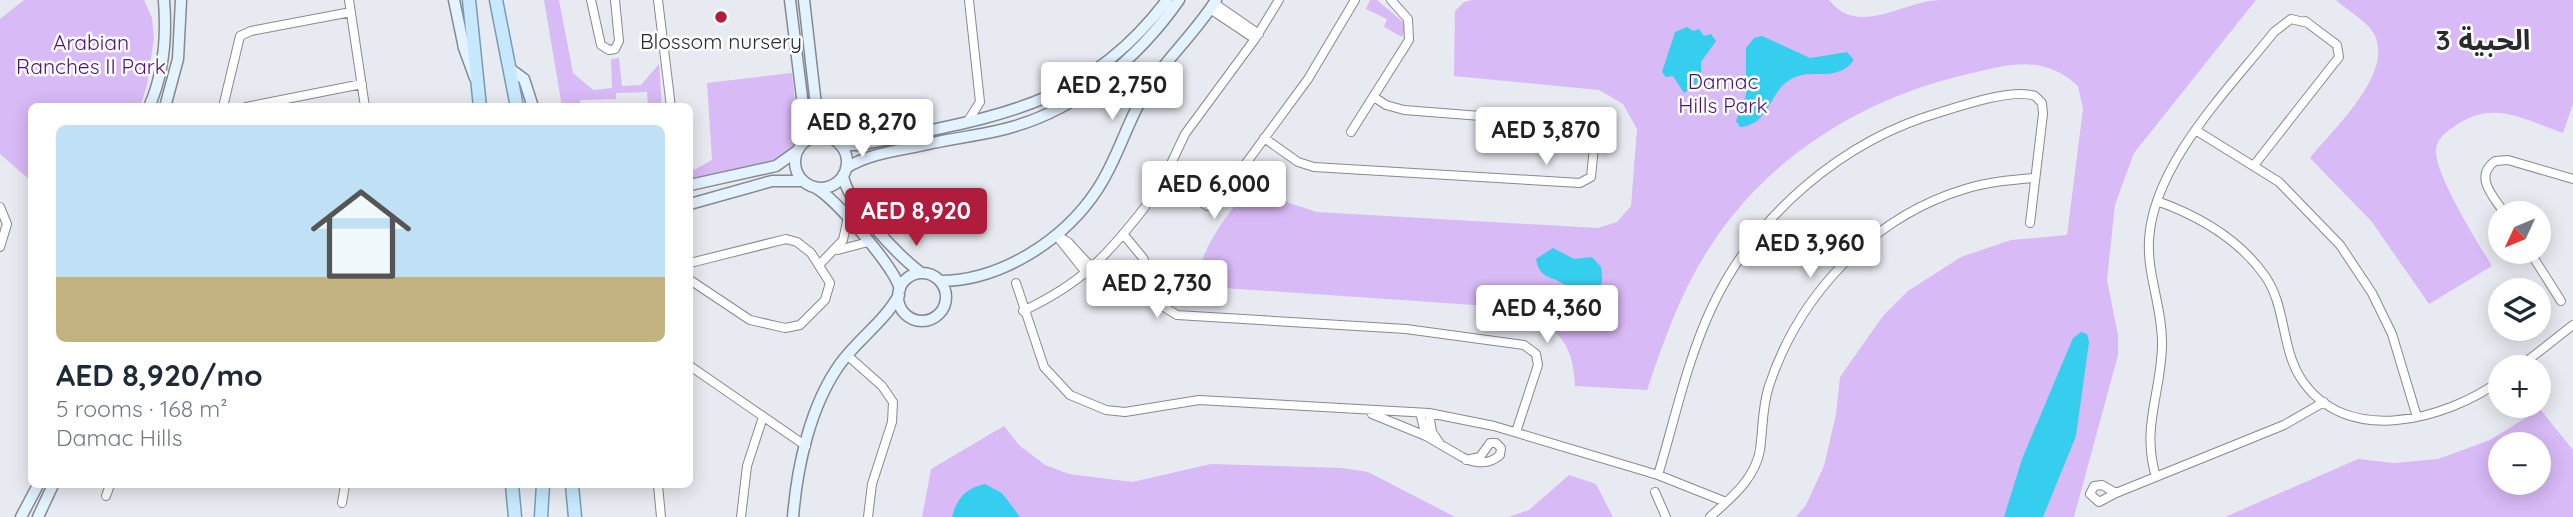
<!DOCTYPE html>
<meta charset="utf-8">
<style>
body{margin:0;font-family:Quicksand,"Noto Sans Arabic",sans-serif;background:#f2f2f3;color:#1f2937;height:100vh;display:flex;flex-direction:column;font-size:26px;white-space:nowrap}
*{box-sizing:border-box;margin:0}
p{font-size:23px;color:#747a83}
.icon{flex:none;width:38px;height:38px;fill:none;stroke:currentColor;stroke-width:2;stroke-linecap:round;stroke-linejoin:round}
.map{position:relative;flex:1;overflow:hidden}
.panel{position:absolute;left:28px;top:103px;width:665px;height:385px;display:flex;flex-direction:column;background:#fff;border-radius:10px;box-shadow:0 4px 18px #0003}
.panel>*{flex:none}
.needle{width:46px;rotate:226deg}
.controls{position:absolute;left:2488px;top:201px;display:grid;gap:14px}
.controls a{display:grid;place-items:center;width:63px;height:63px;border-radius:50%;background:#fff;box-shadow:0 4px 18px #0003;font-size:35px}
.price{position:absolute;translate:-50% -60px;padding:0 16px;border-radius:7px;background:#fff;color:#222;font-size:23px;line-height:46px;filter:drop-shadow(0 2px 4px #0008)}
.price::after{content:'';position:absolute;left:50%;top:42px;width:21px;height:16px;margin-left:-10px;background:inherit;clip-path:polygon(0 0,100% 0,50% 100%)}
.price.selected{background:#b01d3c;color:#fff}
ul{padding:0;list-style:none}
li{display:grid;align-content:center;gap:14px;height:371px;padding:0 28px}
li+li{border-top:2px solid #e0e1e3}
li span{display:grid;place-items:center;height:217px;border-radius:10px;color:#555}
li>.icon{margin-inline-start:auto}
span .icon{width:126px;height:126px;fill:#fffc;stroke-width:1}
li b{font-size:30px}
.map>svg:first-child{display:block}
.green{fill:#d8baf6;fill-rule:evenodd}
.water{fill:#36ceee}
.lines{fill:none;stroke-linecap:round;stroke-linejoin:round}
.street-casing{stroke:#86898f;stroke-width:10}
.secondary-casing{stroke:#86898f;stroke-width:13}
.primary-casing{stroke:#779bb5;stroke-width:15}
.street{stroke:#fff;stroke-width:8}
.secondary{stroke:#e3f3ff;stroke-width:10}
.primary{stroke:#c7e8fe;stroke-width:12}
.poi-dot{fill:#b01d3c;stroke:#fff;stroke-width:2.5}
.labels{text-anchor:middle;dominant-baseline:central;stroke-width:5;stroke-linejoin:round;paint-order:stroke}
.poi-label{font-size:21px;fill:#2a2b2e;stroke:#fff}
.park-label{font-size:21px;fill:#4f0f75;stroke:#fff}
.district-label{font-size:28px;font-weight:bold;fill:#2a2b2e;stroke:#fff}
</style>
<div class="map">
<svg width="2573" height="517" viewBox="0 0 2573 517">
<rect width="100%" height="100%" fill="#e7ebf1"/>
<path class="green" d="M24,0h120l8,18 2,20 -7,47 -7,22h-108l-1,74 -31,-27v-135z
M544,0h15l14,73 20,17 19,-2 -1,-29 8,-1 3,28 19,-1 18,-21 3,43h-14l-1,-15 -31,1v6l-36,1v7h-18z
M1370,0h7l26,22 3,8 -4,7 -18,-10 3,-8 -21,-10z
M1472,0h357c29,37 72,2 110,0 105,0 211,0 317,0l-122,153 -19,52 -8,75 11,55v20l-44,162h-278l10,-12 18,-39 12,-52 4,-37 43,-61 25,-25 53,-34 50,-17 56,-5 16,-126 -5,-23c-36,-32 -66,-22 -110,-12 -102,23 -198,81 -256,170 -30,44 -48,96 -65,146l-72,-4c-2,-61 -35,-66 -86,-80l-294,-20c7,-42 34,-75 62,-106l32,23 28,9 281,16 19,-6 14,-16 6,-77 -14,-25 -24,-14 -145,-14 1,-65 9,-9z
M2336,0h237v104l-10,29c-41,-14 -71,-35 -111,-5 -7,4 -15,12 -16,21 -2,25 42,94 56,117l-63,38 -57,-82 -62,-64c23,-29 92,-91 60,-130 -9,-10 -24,-19 -34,-28z
M792,73l7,64 -14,24 -95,23v-12l22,-12 -5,-77z
M2540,409l33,41v67h-348l133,-58 36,4 44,-4 52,-19zM2501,444h38v39h-38z
M1004,426l15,19 26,20 24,9 63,8 79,-18 131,4 26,4 87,45h-533l9,-48z
M1569,475l27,9 17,33h-105l21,-7z"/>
<path class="water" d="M1687,27l6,4 6,-2 5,7 7,-2 5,7 -15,21c1,21 0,18 -17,31l-11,-17 -7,1 -4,-5 13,-40z
M1762,36l48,22 37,-6 7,8c-17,23 -40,8 -61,18 -25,12 -22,47 -53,49l-4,-6 10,-26v-47l8,-10z
M1553,248l21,11 18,-2 9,10c3,17 0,28 -15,36 -11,-4 -13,-13 -22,-19 -15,-9 -24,-5 -28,-25z
M2081,332l6,2 2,8 -13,94 -33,81h-39l18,-58 51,-121z
M985,484l17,9 18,24h-68c5,-19 14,-29 33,-33z"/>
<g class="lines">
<g class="street-casing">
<path id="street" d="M349,0l16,107
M591,0l10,45 8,5 6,-1 4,-8 -4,-41
M658,0l13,107
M1279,0l-24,39 -70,95 -17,36 3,11 36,25 9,-2 92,-125 47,-79
M1214,3l45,31
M1210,9l45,30
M223,107l17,-71 11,-5 100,-19
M246,107l116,-23
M968,121l12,-19 -11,-102
M2197,131l82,51 61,63 32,48 20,41 25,83
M1351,132l58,-92 -1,-21 -17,-19
M1264,138l34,24 16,5 266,16 11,-6 4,-40 -10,-13 -181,-14 -18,-5 -12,-8
M2255,164l84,-107 -2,-12 -32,-24
M2157,201c42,15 82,38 108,75 21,30 16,70 35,101 44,71 146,43 201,3
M0,207l7,17 -7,23
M2505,214c-11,-17 -32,-37 -10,-53l13,-1 65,19
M1056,235l12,7 25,27
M1056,235l31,39
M1124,235l19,23 17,36
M838,250l30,-8
M2530,252l31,49
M690,263l96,-24 11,3 14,11 19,30 -5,17 -25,25 -15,3 -35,-8 -60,-40
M820,264l23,-24 5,-23
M1016,283l28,84 26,28 36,15 19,2 74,-12 230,13 65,13 164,49 68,27
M1159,291l5,16 13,8 229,14 118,16 12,9 2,11 -22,67
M1023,311c59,-28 83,-54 122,-104
M847,355l35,31 11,16 -1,20 -20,62 -4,33
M690,366l116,80
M2518,368l55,-43
M1420,413l6,23
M1429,413l3,19 7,10
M1372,414l54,22 36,21c13,7 27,8 38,-2l1,-7 -5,-5h-6l-10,14 -14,3
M1658,475c17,-56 29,-115 54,-168 43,-92 131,-167 229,-195 22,-7 73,-24 94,-16l7,7 1,11 -13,109
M2156,477c-15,-50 5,-83 6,-131 1,-37 -15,-70 -13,-106 4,-76 80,-151 125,-208l17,-13 17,4
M658,485l3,32
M2102,485l14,8 -17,9 -9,-8 4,-8z
M1655,492l11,25
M2116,493l168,-68 40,-23
M106,496l4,-11
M342,503l3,-18
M741,517l6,-51 16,-49
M1710,517c21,-19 45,-38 50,-67 3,-22 2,-43 9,-64 30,-91 103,-169 196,-197 22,-7 45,-9 68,-11"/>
</g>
<g class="secondary-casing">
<path id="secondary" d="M454,0l10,48 11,30
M790,0l15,122 -2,21
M804,0l13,114 10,23
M509,68l15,11 9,28
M149,107c15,-34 18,-69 15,-106
M165,107l13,-48 3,-59
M795 162a26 26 0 1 1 52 0a26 26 0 1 1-52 0Z
M840,145h20c127,-28 222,-33 307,-145
M846,168c25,-16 59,-18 87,-25 26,-6 53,-8 79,-16 68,-19 127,-70 167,-127
M843,175c3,27 56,81 78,98
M690,185l86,-19 21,-15
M816,188c20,11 78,79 84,101
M690,204l82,-23h31
M898 297a24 24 0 1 1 48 0a24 24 0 1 1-48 0Z
M940,281c61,0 124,-41 157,-91 21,-31 30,-69 50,-101 20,-31 49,-57 69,-89
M21,517l17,-32
M38,517l15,-32
M793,517c4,-50 17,-111 47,-153 18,-25 44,-42 59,-69"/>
</g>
<g class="primary-casing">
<path id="primary" d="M469,0l11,107
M496,0l21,107
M512,485l3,32
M572,485l3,32
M541,517l2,-32"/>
</g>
<use href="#street" class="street"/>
<use href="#secondary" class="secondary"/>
<use href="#primary" class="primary"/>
</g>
<circle class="poi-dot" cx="721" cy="17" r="7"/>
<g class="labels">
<g class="poi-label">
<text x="721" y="41">Blossom nursery</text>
</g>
<g class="park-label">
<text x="91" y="42">Arabian<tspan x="91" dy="24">Ranches II Park</tspan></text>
<text x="1723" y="81">Damac<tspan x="1723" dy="24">Hills Park</tspan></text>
</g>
<g class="district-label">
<text x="2483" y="39">الحبية 3</text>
</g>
</g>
</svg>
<div class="controls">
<a><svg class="needle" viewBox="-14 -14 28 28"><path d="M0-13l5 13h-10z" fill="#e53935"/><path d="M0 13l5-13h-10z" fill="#747a83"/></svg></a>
<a><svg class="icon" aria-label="layers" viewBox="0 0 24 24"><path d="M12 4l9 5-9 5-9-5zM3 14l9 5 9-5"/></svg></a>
<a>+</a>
<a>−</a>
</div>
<b class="price" style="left:1112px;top:122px">AED 2,750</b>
<b class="price" style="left:862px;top:159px">AED 8,270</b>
<b class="price" style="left:1546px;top:167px">AED 3,870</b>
<b class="price" style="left:1214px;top:221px">AED 6,000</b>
<b class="price selected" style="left:916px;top:248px">AED 8,920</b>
<b class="price" style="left:1810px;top:280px">AED 3,960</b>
<b class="price" style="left:1157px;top:320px">AED 2,730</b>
<b class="price" style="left:1547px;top:345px">AED 4,360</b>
<section class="panel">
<ul>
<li><span style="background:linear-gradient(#bfe0f5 70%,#c2b280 0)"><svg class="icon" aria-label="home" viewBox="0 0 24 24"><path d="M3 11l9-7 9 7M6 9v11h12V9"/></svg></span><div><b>AED 8,920/mo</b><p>5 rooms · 168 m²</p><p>Damac Hills</p></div></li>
</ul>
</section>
</div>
